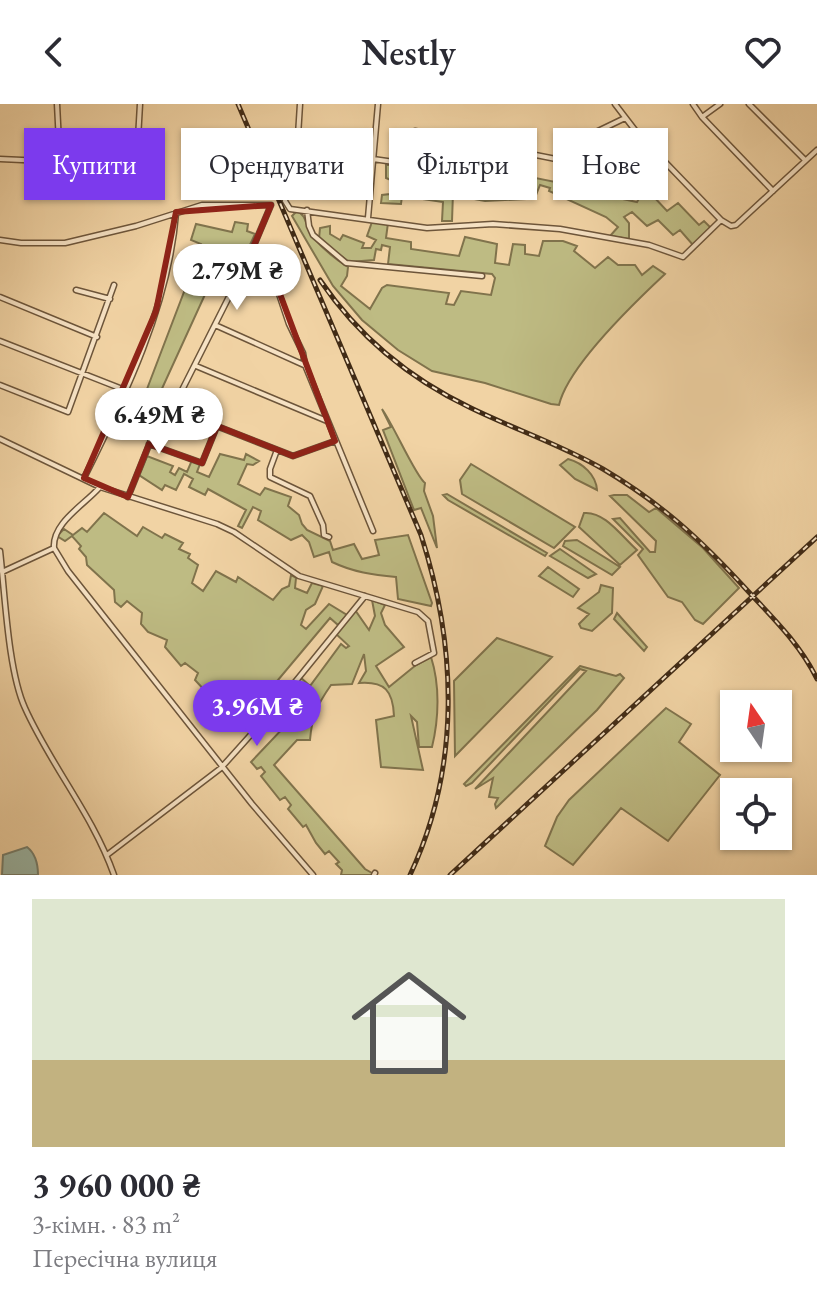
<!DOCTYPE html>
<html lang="uk">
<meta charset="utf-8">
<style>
body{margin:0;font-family:"EB Garamond",serif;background:#f7f7f7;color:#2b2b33;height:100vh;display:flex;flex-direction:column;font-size:30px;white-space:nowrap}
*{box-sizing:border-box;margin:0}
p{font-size:26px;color:#7c7c81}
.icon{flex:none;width:44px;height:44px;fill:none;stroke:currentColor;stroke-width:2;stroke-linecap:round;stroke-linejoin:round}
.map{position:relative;height:771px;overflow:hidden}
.drawer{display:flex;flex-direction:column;background:#fff;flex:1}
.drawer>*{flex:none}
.guide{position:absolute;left:24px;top:24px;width:770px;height:72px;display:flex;gap:16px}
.needle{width:52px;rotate:347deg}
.fabs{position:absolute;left:720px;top:586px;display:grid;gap:16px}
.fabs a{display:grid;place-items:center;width:72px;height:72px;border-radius:0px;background:#fff;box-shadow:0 2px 6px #0004;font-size:40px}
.price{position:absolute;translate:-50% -68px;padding:0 18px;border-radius:28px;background:#fff;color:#222;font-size:26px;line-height:52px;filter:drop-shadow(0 2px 4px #0008)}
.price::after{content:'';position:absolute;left:50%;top:48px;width:24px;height:18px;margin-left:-12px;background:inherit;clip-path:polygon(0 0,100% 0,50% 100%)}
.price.selected{background:#7c3aed;color:#fff}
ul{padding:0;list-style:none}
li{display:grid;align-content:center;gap:16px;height:424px;padding:0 32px}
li+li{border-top:2px solid #e1e1e2}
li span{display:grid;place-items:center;height:248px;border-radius:0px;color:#555}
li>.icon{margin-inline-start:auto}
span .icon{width:144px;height:144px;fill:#fffc;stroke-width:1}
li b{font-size:34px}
.pill{padding:0 28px;border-radius:0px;background:#fff;box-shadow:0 2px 6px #0004;font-size:28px;line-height:72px}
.pill.selected{background:#7c3aed;color:#fff}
header{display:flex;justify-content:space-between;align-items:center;height:104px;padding:0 32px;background:#fff;font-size:36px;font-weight:600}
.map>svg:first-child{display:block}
.green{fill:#bebb83;stroke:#80734c;stroke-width:2}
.water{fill:#9bb8a8;stroke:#77806e;stroke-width:2}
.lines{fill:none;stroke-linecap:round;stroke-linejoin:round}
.minor-casing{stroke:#6d553a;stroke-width:7}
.minor{stroke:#f6e2c4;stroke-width:4}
.rail-casing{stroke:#412b16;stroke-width:5}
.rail{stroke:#f6e2c4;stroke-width:2;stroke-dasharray:6;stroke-linecap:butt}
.marked{fill:none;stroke:#8f2418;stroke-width:6;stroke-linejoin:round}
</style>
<header><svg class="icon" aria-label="back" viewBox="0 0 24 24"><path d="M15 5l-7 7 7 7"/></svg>Nestly<svg class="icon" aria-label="heart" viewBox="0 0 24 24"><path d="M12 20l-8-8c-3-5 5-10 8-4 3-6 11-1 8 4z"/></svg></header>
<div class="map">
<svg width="817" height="771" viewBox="0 0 817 771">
<rect width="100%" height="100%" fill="#f1d3a4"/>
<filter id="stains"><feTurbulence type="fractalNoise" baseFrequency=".0025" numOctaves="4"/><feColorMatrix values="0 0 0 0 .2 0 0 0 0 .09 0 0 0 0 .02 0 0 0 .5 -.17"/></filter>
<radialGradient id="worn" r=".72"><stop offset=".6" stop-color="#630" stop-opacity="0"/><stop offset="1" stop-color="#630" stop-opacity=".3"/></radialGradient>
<path class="green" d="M414,50l62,14 1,-6 18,4v4l80,16 10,-16 28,8 -3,11 4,8 23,5 4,-7v-17l-5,-1 -4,-21 10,-2 3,13 17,17 -1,5 -8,7 14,15 11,-8 21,22 5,-4 7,7 -18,17 -13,-15 -7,5 -15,-15 -11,6 -15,-14 -8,5 5,6v16l-19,-3 8,-9 -12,-10 -57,-26 1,-3 -10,-3 -4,10h-9l-1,4 -41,2 -17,-3 -1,-4 -14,-1 -1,28h-10l1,-19 -41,-6 -1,8 -20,-1 1,-8 8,-1 1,-14 -5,-2v-13h12l-2,14 15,2z
M297,107c11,5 8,17 16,26 10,12 22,22 35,30l-1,9 -6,10 29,23 12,-21 5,-3 62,8 -3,11 8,1 7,-14 30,4 4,-17 -3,-4 -104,-10 2,-17 -8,-2 -1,5 -5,-1 -2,11 -25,2 -30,-23 1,-11 10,-2v8l10,6 3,-5 21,8 -2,5h9l5,-8 -9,-4 5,-14 16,1 -2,15 25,4v7l48,7 6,-19 32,7 -2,19 14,2 4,-21 12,1v9l14,2 4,-15h20l14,5 -3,5 21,17 13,-11 10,8h17l7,10 11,-9 12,8c-30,28 -97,92 -106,131l-8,-1 -66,-21 -53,-12 -34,-21 -36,-30 -29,-34 -41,-70z
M235,118l13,2 -1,7 8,3 -18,39 -19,-7 -58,127 -13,-4 40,-105 7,-32 5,-1 2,-7 -10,-4 5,-16 36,8z
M382,305c11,15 34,68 43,74l-1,8 9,25 4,32 -16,-40 -7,2 -31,-80 8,-3z
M220,350l24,6 2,-6 13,7 -6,4 -6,-1 -9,20 22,11 5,-7 26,9 -3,9 11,9 3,9 5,6 23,11 3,9 21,-6 8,15 17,-4 -4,-15 33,-5 24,68 -1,3 -33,-7 -2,-22c-23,-2 -43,-5 -64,-15l-3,-10 -15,5 -5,-15 -7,-7 -11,5 -33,-20 3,-9 -8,-4 -11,21 -4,-2 8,-16 -38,-21 -3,6 -16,-8 4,-8 -9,-5 -8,16 -11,-5 -3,5 -23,-15 8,-19 26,10 -3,6 5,3 4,-7 8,4 5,-12 8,4 -3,8 12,5z
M568,355c15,4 28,16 29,31l-22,-11 -15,-14z
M471,360l104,63 -21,21 -92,-54 -2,-14z
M447,390l100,59 -2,3 -97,-56 -5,-5z
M614,391h13l22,17 7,-4 47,40 36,40 -36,36 -8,-4 -13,-18 -14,-5 -30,-42 5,-6 -30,-30 7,-1 30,34h5l1,-11 -46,-45z
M104,409l33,23 6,-9 19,11 3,-4 18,9 -4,6 11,5 -2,4 10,7 -6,18 11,8 13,-20 20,11 2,-5 35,23 9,-11 7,-3 2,-11 5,3 -1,10 12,5 5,-10 11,3 -8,18 -9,6 -5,15 5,4 23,-25 18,11 -9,10 -8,-7 -52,62 -44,42 -39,-42 3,-7 -13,-10 -4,3 -16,-19 2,-7 -19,-8 -7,-8 1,-11 -15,-12 -6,6 -6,-5 -1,-12 -27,-25 -1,-8 -7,-8 2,-3 -9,-10 -7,5 -8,-5 7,-7 9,6 9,-7 5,4z
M584,409c21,-2 38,24 53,37l-17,15 -41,-38z
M577,436l43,27 -8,8 -49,-29 2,-5z
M560,445l36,25 -8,4 -38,-22z
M548,463l31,22 -6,8 -34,-21z
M601,481l12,3 -1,25 -20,18 -11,-3 -2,-4 10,-10 -11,-6 21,-16z
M372,496l13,5 -4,8 4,12 19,22 -28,19 13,21 27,-22 15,-8c9,28 8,61 1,90h-13l-2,-25 -6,-6 12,54 -42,-3 -5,-47 18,-4c-1,-25 -9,-35 -35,-33l7,-12 -2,-17 -12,30 -21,1c-14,20 -19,31 -21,55h-13l-23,25 91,104 7,4v2h-31l1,-5 -6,-6 3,-2 -10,-11 -4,3 -9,-11 -10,-18 -3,2 -15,-18 3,-4 -6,-8 -5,3 -19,-24 4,-4 -4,-5 -4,2 -6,-7 34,-36 5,4 5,-5 -5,-5 15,-18 -15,-14 9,-12 11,10 31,-42 5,4 3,-2 -13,-12 19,-24 14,20 6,-14z
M617,509l30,34 -3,4 -30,-32z
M497,534l55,19 -97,99 -1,-75z
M580,562l36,10 4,-2 4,4 -27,32 -101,98 -1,-4 3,-6 -9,-1 4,-19 -18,11 111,-118 -6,-2 -108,114 -6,3 -2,-2z
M666,604l25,16 -12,18 41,33 -52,66 -47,-33 -48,57 -28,-19 12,-29 12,-17z"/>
<path class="water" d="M27,743c9,7 11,17 11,28h-36l1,-20z"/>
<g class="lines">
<g class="minor-casing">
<path id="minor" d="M57,0l3,58
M300,0l-4,63 -9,18 -2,16 5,8 137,19 66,-4 67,5 89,16 34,12 38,-37
M615,0l23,30 83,86 10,6 5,-1 81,-75
M693,0l9,13 71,74
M749,0l56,56
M702,13l18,-13
M0,55l132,6 5,-9 3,-52
M373,55l21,3 10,-2c9,-8 3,-22 11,-29l151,30
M296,63l75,11
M613,72l-47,-15 1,-15 58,-28
M307,106l2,16 4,9 33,28 136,13
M368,114l10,-114
M0,136l21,3h44l71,-17 66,-21h69l-22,52 -76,151
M250,151l21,15 18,54 14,29 2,12 68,166
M76,186l34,9
M0,193l97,40
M215,221l89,40
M0,237l293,115 42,-15
M196,262l131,55
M0,281l68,27 46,-127
M0,335l100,48 117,37 17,8 65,44 119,36 10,9 6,32 -19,10
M149,340l53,19 15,-37
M277,346l-7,19v8l40,19 13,29 1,10 5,2
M84,374c41,-82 85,-173 92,-265
M128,393l37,-92
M54,444l14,23 184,233 61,71
M0,447c5,43 8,120 25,157 26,58 68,107 89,167
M2,468l52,-24c-2,-25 30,-43 45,-60
M107,751l114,-87 44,-49 100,-123
M374,771l1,-2"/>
</g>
<use href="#minor" class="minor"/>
<g class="rail-casing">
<path id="rail" d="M238,0l183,431c36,112 40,232 -11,340
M320,176c38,56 90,99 151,128 43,21 90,37 132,61 59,35 97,70 143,120 26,28 54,55 71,90
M450,771l367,-338"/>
</g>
<use href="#rail" class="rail"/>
</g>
<path class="marked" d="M271,101l-21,50 21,15 64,171 -42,15 -76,-30 -15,37 -53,-19 -21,53 -44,-19 72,-167 20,-99z"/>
<rect width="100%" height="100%" filter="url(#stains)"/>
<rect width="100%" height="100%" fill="url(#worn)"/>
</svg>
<div class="fabs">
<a><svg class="needle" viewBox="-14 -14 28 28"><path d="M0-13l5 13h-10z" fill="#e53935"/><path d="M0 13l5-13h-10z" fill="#7c7c81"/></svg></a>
<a><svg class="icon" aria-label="locate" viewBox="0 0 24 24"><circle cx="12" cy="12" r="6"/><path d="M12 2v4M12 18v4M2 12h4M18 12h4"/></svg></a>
</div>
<b class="price" style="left:237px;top:208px">2.79M ₴</b>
<b class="price" style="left:159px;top:352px">6.49M ₴</b>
<b class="price selected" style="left:257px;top:644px">3.96M ₴</b>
<div class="guide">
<a class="pill selected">Купити</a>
<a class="pill">Орендувати</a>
<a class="pill">Фільтри</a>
<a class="pill">Нове</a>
</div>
</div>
<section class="drawer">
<ul>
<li><span style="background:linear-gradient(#dfe7d0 65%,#c2b280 0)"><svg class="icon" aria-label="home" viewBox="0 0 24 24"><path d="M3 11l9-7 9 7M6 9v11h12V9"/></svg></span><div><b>3 960 000 ₴</b><p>3-кімн. · 83 m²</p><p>Пересічна вулиця</p></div></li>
</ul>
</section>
